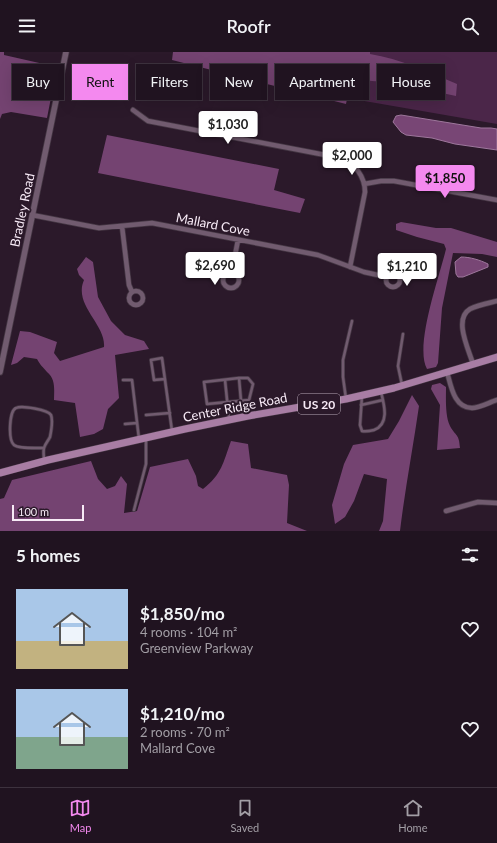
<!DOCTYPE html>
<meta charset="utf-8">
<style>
body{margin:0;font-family:Lato,sans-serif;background:#281c29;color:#f1f3f6;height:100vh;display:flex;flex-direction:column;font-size:15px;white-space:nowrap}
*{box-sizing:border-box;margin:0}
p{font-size:13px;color:#a29ea5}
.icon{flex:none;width:22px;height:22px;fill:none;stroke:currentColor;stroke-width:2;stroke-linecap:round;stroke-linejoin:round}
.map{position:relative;height:479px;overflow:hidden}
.panel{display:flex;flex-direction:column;background:#201320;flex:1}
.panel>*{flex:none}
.guide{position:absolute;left:12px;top:12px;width:473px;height:36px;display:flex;gap:8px}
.scale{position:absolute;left:12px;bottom:10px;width:72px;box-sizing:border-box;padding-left:4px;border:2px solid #f7eaf6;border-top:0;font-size:11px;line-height:14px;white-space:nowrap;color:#f7eaf6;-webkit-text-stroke:3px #2b192a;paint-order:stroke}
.price{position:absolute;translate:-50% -34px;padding:0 9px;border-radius:4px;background:#fff;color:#222;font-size:13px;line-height:26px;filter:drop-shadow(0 1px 2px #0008)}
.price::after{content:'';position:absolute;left:50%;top:24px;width:12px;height:9px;margin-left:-6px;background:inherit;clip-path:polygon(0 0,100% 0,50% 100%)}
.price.on{background:#f489ef;color:#111}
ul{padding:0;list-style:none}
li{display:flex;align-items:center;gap:12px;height:100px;padding:0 16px}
li span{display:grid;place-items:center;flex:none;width:112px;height:80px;border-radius:0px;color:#555}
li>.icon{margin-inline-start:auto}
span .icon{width:48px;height:48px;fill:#fffc;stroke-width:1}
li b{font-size:17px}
h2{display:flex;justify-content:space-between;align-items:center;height:48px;padding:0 16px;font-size:17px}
.chip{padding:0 14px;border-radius:0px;background:#201320;box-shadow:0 4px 16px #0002,0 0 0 1px #3d323e;font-size:14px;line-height:36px}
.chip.on{background:#f489ef;color:#111}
header{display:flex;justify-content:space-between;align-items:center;height:52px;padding:0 16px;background:#201320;font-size:18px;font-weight:600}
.dock{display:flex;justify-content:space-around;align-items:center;height:56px;border-top:1px solid #3d323e;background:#201320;font-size:11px;color:#a29ea5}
.dock a{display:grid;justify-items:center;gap:2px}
.dock .on{color:#f489ef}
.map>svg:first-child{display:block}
.green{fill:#4b2649}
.forest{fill:#744371}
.water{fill:#784675;stroke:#9e779c}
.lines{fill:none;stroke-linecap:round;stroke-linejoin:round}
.service-casing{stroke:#453744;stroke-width:4}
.minor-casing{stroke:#453744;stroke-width:6}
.tertiary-casing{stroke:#453744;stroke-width:7}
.primary-casing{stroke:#453744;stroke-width:8}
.service{stroke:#715b6f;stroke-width:2.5}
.minor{stroke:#715b6f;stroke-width:4.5}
.tertiary{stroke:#715b6f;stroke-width:5.5}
.primary{stroke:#a87da4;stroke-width:7}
.labels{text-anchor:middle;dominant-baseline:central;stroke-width:4;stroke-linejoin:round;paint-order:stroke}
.shield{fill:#2b192a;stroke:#baabb9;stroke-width:1}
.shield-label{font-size:12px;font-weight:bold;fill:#f7eaf6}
.street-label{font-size:13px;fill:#f7eaf6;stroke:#2b192a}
</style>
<header><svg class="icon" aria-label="menu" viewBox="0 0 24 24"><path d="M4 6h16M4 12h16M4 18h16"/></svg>Roofr<svg class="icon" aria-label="search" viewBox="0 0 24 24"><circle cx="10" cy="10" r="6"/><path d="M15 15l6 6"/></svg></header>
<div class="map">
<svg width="497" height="479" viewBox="0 0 497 479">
<rect width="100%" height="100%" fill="#2b192a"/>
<path class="green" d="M357,0h140v72l-150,-26z"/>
<path class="forest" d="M0,0h4v3l53,12 -10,51 -36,-6 -9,2 -2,5z
M173,0h197v2c30,5 59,18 87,30l-1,12 -61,-13 -34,-3 -12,9 -3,15 -174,-44z
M107,83l172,34 -5,21 31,9 -5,14 -202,-40z
M401,170l35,6h15l46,14v15l-15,-3 -29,-1 -11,55 -4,55 -2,4 -9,2c-13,-23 13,-94 19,-120l-2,-5 -27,-7 -21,-7v-6z
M86,205l7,5 5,35 13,24 14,14 19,6 5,8 -34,6 4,43 -11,11 -5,20 -9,5 -14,3 -5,-34 -21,-3c0,-10 2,-21 -7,-28 -4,-5 -7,-7 -10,-13l-13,-2 -7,6 -6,2 9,-34 10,1 27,10 -3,11 6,8 44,-14c2,-23 -31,-42 -20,-67l-5,-5 -2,-6z
M440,331l6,4c0,11 -1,29 4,39 6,11 9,7 10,22l-23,2 3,-45 -9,-16 1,-4z
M412,343l7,11c-6,42 -14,83 -19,125h-21l4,-10 4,-42 -23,-5 -10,27 -9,16 -10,7 -3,-19 12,-41 9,-19 35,-6 11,-18z
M231,389l17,3 3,24 36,7 2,10 -2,38 20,8h-307v-32l4,-1 8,-18 79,-19 7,18 9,10 8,-3 6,-10 6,8 -3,29 13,-2 13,-44 38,-8 8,17 2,10 5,3c19,-15 20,-26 28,-48z"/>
<path class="water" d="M401,63l80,13h10l6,1v21l-42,-6 -23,-6 -26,-3 -5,-3 -8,-10 3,-6z
M461,205c9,0 19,3 27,7v3l-25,10h-5l-2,-3 -1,-12z"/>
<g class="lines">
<g class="service-casing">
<path id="service" d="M239,326h9l5,6 -4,16 -42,4 -3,-22z
M239,326l2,23
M165,327l-11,1 -3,-20 11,-2 10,73
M123,328h9l7,59
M225,328l4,39
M402,333l-4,-19 5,-32
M362,344l-2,29 2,6c4,1 8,0 12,-1 16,-6 10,-26 7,-38
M346,347l-3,-22v-17l9,-39
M361,353l22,-5
M146,363l24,-2
M125,372l12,-1
M44,408c0,-4 -1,-8 0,-12 1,-4 4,-7 6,-11 1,-5 3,-17 1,-22 -3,-5 -29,-10 -35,-7 -7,3 -8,32 -2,37 5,4 23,3 30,3
M134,458l12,-46v-26"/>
</g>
<g class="minor-casing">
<path id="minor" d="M133,58l15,11 193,37c14,5 24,19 24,34l-15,75
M364,132l17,-3h13l103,19
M32,163l67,13 53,-5 166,32 46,17 23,5
M122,174l7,59 3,7
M232,219l6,-31
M223 228a8 8 0 1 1 16 0a8 8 0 1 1-16 0Z
M386 228a7 7 0 1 1 14 0a7 7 0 1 1-14 0Z
M129 246a7 7 0 1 1 14 0a7 7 0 1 1-14 0Z
M473,312c-4,-14 -20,-45 -3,-55 8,-4 19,-6 27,-8
M447,320c4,14 7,36 25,36 8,0 18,-6 25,-8
M446,459l32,-9 19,1"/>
</g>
<g class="tertiary-casing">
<path id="tertiary" d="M0,320l66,-320"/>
</g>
<g class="primary-casing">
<path id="primary" d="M0,421l48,-13 137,-31 63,-13 98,-17 48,-11 103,-31"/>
</g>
<use href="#service" class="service"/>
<use href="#minor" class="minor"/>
<use href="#tertiary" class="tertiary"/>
<use href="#primary" class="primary"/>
</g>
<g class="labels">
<rect class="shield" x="298" y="342" width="42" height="20" rx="3"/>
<g class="shield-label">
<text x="319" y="352">US 20</text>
</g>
<g class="street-label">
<text transform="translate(22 158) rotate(-78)">Bradley Road</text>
<text transform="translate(213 172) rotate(11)">Mallard Cove</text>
<text transform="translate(235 355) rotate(-11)">Center Ridge Road</text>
</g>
</g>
</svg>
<div class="scale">100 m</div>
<b class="price" style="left:228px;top:93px">$1,030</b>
<b class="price" style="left:352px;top:124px">$2,000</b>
<b class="price on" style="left:445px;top:147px">$1,850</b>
<b class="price" style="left:215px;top:234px">$2,690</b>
<b class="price" style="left:407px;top:235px">$1,210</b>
<div class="guide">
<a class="chip">Buy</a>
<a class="chip on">Rent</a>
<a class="chip">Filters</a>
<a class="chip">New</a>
<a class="chip">Apartment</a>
<a class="chip">House</a>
</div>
</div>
<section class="panel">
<h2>5 homes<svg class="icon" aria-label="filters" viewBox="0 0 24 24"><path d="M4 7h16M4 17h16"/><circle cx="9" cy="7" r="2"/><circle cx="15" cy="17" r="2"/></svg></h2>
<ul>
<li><span style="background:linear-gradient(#a9c7e8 65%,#c2b280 0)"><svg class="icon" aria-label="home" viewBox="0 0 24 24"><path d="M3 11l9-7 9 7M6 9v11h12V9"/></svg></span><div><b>$1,850/mo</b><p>4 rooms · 104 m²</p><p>Greenview Parkway</p></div><svg class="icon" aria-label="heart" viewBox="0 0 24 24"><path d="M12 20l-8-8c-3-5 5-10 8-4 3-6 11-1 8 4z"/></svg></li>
<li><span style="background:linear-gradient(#a9c7e8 60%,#7fa58c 0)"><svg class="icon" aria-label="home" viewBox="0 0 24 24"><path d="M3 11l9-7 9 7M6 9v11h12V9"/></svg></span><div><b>$1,210/mo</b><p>2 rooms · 70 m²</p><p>Mallard Cove</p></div><svg class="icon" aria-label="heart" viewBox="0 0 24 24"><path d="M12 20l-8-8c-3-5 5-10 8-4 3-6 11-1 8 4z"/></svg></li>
</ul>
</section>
<nav class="dock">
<a class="on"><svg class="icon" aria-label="map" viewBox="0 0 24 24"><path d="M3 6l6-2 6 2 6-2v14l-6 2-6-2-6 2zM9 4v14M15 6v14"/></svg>Map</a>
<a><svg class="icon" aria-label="saved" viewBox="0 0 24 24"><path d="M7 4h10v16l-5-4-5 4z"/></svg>Saved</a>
<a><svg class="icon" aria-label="home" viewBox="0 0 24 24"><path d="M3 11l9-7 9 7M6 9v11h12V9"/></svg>Home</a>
</nav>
